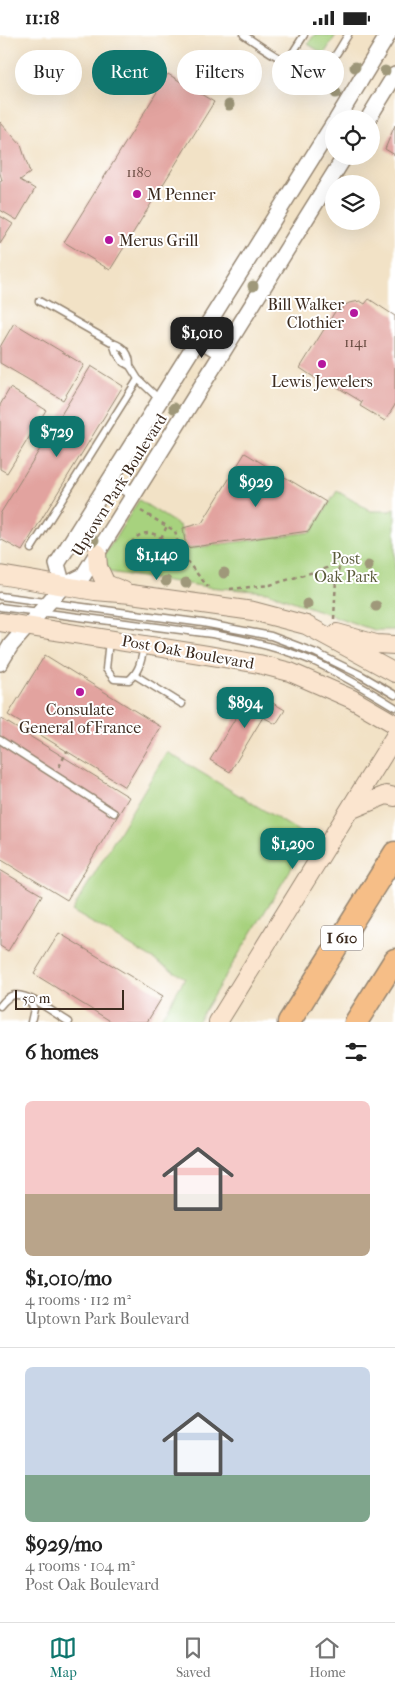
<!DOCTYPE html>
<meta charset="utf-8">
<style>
body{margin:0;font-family:"IM FELL French Canon",serif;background:#f6f6f6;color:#222;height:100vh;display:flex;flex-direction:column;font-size:19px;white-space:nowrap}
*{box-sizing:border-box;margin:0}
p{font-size:16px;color:#767676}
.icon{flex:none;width:28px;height:28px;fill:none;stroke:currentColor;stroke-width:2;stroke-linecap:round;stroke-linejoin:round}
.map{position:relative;height:987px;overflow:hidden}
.sheet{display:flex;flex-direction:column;background:#fff;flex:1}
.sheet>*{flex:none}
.top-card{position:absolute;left:15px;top:15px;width:365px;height:45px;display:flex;gap:10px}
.fabs{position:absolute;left:325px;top:75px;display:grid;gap:10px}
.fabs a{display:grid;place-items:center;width:55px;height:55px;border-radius:50%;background:#fff;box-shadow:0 5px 20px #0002;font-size:25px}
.scale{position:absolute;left:15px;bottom:12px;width:109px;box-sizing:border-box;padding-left:5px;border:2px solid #3b2a1e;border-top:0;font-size:14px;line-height:18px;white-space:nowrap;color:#3b2a1e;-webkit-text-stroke:4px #fff;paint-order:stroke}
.price{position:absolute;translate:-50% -42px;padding:0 11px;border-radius:10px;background:#0f766e;color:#fff;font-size:16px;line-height:32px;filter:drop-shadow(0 1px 2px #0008)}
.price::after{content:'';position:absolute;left:50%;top:30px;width:15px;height:11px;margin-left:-8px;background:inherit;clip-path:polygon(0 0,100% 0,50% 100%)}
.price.on{background:#222;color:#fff}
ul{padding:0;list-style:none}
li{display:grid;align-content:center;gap:10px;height:265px;padding:0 25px}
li+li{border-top:1px solid #e0e0e0}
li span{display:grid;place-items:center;height:155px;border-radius:8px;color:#555}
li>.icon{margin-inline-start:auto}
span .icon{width:90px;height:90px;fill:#fffc;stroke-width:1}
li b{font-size:21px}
h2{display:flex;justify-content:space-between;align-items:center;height:60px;padding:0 25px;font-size:21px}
.chip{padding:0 18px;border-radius:22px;background:#fff;box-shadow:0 5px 20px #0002;font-size:18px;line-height:45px}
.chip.on{background:#0f766e;color:#fff}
.status{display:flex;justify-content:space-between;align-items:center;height:35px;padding:0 25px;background:#fff;direction:ltr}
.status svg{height:14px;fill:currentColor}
.tabs{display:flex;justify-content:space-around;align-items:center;height:70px;border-top:1px solid #e0e0e0;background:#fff;font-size:14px;color:#767676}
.tabs a{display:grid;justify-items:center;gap:2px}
.tabs .on{color:#0f766e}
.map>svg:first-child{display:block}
.green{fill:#a7d27e;stroke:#717e4e}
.building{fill:#e2a39f}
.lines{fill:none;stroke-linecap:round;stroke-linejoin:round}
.service-casing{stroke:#968672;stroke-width:9}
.minor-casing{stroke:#968672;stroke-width:15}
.tertiary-casing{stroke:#968672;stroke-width:18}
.secondary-casing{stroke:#968672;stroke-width:20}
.motorway-casing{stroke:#968672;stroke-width:25}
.path{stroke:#968672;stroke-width:2.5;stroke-dasharray:4 4;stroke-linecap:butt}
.service{stroke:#fff;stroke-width:6}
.minor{stroke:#fff;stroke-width:12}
.tertiary{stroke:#fff;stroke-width:15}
.secondary{stroke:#fbe5cf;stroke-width:18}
.motorway{stroke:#f6be87;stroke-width:22}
.tree{fill:#9f987a}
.poi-dot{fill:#b5179e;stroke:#fff;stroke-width:2}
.labels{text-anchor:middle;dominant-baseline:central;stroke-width:4;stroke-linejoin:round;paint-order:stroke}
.number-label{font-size:14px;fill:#65483e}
.shield{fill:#fff;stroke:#766a62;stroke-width:1}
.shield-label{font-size:15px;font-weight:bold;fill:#3b2a1e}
.poi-label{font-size:16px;fill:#3b2a1e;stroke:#fff;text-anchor:start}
.street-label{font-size:16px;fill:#3b2a1e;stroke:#fff}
.park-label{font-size:16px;fill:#5b5c3b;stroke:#fff}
</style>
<div class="status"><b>11:18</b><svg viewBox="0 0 49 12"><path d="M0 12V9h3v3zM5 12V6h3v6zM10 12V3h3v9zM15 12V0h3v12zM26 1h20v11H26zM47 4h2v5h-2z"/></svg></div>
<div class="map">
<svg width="395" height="987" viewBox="0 0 395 987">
<rect width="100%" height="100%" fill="#fff"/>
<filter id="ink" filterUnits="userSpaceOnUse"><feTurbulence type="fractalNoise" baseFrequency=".02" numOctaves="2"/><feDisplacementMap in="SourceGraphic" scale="10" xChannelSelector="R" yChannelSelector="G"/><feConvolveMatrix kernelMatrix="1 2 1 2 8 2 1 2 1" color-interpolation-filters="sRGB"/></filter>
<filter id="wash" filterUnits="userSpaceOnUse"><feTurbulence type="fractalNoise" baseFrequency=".0096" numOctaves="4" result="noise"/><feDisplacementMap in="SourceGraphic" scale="20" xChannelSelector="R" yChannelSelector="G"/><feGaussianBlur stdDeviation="1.12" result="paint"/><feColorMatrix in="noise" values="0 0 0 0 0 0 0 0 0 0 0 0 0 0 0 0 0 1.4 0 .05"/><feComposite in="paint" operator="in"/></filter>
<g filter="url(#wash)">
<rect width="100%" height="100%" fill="#f2e2c6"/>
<path class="green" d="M314,0h22l-12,19 -16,-10z
M337,456l34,20h19l5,-2v121h-21l-12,-4 -95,-34 -59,-5 -99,-15 -5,-16 35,-56 41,26 6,23 125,-17z
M167,717l143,86 -113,184h-31l-5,-4 24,-40 -113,-67z"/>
<g id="blocks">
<path class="building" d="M168,39l46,28 -104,168 -46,-28z
M0,87l21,23 9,28 -10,7 15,9 -18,31 -17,-10v-29h2l-2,-8z
M395,90v30l-10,-6z
M0,181l13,8 -13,20z
M369,264l26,17v89l-10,16 -25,-15 2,-4 -33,-20 -2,4 -27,-18 36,-58 4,2 4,-6 5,-3 11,-2 5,3z
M14,288l70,42 -21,35 -63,-37v-16z
M91,331l32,20 -101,165 -22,-12v-25z
M10,353l36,22 -39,63 -7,-4v-64z
M245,418l81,49 -17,29 -123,17 -3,-20 19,-5z
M45,620l116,72 -36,60 -117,-72z
M252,656l33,19 -9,14 -13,-7 -33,55 -20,-12z
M0,683l129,79 -62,103 -67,-41z
M0,835l42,25 -34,56 -8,-5z
M59,898l104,63 -16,26h-35l-78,-48z"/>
</g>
</g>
<g filter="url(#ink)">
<use href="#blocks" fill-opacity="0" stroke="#968672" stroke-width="1"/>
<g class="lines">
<g class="service-casing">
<path id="service" d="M244,0c15,10 61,44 77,34 13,-7 19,-22 27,-34
M287,27l17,-27
M39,266l74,42
M130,331c0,-12 -5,-19 -17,-23l3,9 7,10 7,4 8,13 21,20
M31,514l107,-170
M0,561l203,27 68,13 45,17 45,22 34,20
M0,572l212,27c35,6 70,14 103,28 27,13 54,29 80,45
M109,605l-3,29 8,10 15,1c11,-9 12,-20 15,-33
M135,640l47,29
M0,705l114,73
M28,963l6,11 -3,13
M0,971c4,-5 9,-11 16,-11 16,0 39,19 53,27"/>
</g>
<g class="minor-casing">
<path id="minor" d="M324,104l10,7
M198,305l23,14
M111,445l23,14"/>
</g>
<g class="tertiary-casing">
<path id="tertiary" d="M337,84l51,-84
M368,84l27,-44
M63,551l-6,-22 277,-441
M0,628l11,-18 52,-59 20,-10 262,-420"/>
</g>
<g class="secondary-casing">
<path id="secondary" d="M97,518l1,14 8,17 18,7
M0,540l95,16 36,3 122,17 53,14 89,48
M0,587l207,33 52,9 31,8 62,27 43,25
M337,598l39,11 19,1
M350,775l36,-15 9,2
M218,987l177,-286"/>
</g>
<g class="motorway-casing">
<path id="motorway" d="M289,987l106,-169
M356,987l39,-62"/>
</g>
<path class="path" d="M141,476l34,20 5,22 28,34
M130 516a18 18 0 1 1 36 0a18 18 0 1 1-36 0Z
M161,503l6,-12
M230,554l40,-4 57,-17 14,-7
M334,584l2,-41 5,-17
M59,732l8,-16"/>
<use href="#service" class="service"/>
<use href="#minor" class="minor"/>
<use href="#tertiary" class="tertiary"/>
<use href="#secondary" class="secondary"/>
<use href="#motorway" class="motorway"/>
</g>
<g class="tree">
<circle cx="355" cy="32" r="5.5"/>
<circle cx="385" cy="36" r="5.5"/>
<circle cx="336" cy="58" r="5.5"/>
<circle cx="229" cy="70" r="5.5"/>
<circle cx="253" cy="251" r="5.5"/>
<circle cx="174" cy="373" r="5.5"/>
<circle cx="94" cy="505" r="5.5"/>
<circle cx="368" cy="531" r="5.5"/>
<circle cx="224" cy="538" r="5.5"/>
<circle cx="166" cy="546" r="5.5"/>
<circle cx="186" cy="548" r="5.5"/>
<circle cx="307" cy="569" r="5.5"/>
<circle cx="376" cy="571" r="5.5"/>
</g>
</g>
<g class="poi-dot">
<circle cx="137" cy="159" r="5"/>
<circle cx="109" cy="205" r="5"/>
<circle cx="354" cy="278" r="5"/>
<circle cx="322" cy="329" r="5"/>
<circle cx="80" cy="657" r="5"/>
</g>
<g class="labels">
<g class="number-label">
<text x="139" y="137">1180</text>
<text x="356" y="307">1141</text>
</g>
<rect class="shield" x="321" y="890.5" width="42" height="25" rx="4"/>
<g class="shield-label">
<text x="342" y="903">I 610</text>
</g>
<g class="poi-label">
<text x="147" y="159">M Penner</text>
<text x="119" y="205">Merus Grill</text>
<text x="344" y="269" text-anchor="end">Bill Walker<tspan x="344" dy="18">Clothier</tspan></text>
<text x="322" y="346" text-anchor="middle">Lewis Jewelers</text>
<text x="80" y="674" text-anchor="middle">Consulate<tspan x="80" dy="18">General of France</tspan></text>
</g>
<g class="street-label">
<text transform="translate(119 450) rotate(-58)">Uptown Park Boulevard</text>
<text transform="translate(188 617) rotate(10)">Post Oak Boulevard</text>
</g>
<g class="park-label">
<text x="346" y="523">Post<tspan x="346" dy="18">Oak Park</tspan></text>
</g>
</g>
</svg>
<div class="fabs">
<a><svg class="icon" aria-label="locate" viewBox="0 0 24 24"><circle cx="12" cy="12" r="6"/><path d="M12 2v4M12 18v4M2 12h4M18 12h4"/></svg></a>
<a><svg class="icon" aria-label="layers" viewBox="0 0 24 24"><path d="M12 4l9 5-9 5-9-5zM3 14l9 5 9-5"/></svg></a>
</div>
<div class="scale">50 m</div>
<b class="price on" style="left:202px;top:324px">$1,010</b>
<b class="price" style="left:57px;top:423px">$729</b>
<b class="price" style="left:256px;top:473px">$929</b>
<b class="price" style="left:157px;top:546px">$1,140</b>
<b class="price" style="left:245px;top:694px">$894</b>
<b class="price" style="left:293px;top:835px">$1,290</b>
<div class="top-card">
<a class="chip">Buy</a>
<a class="chip on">Rent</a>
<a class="chip">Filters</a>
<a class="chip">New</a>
</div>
</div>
<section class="sheet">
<h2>6 homes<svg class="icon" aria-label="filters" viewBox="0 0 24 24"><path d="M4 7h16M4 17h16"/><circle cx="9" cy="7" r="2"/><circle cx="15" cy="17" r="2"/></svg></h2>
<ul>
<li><span style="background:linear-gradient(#f6c9c9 60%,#b9a48a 0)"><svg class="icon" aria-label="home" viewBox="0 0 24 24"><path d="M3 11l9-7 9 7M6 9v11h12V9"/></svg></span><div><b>$1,010/mo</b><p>4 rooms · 112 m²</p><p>Uptown Park Boulevard</p></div></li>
<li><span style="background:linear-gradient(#c9d6e8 70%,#7fa58c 0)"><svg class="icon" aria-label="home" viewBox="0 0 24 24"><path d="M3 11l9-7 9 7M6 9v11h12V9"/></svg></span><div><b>$929/mo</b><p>4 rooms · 104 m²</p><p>Post Oak Boulevard</p></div></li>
</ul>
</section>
<nav class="tabs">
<a class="on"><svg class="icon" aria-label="map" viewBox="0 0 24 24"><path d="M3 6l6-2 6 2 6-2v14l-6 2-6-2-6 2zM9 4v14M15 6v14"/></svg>Map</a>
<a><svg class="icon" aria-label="saved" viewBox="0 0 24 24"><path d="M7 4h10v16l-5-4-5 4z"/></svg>Saved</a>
<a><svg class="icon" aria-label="home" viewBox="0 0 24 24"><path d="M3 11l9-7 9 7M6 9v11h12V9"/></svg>Home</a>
</nav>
